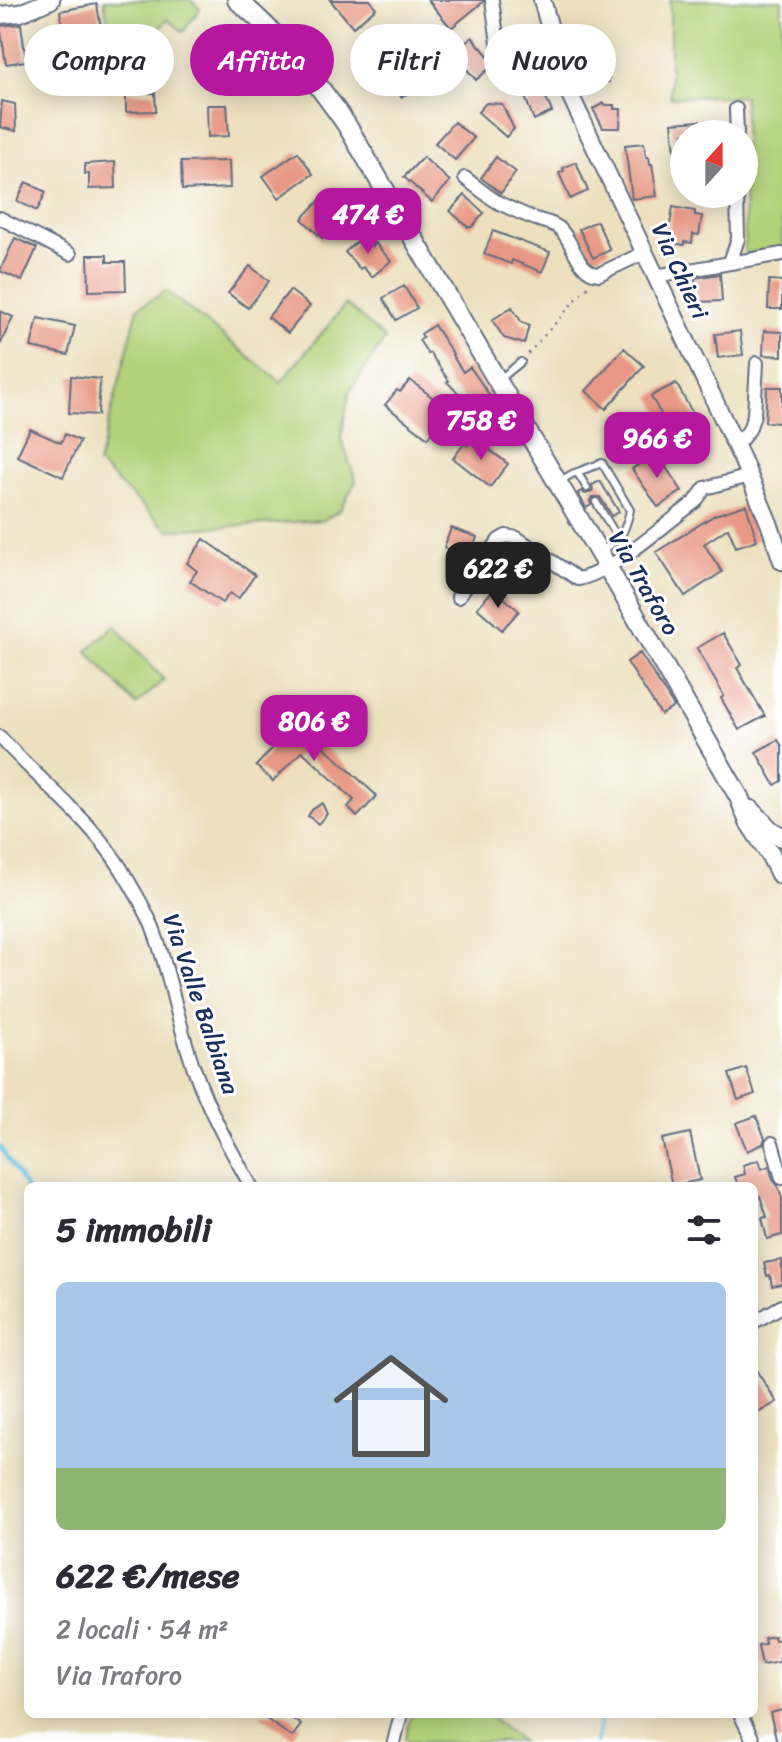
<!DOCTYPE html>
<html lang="it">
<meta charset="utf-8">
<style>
body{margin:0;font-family:Sriracha,sans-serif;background:#f7f7f7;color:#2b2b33;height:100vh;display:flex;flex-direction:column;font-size:30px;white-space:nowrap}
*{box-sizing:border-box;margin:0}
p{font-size:26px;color:#7c7c81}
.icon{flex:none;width:44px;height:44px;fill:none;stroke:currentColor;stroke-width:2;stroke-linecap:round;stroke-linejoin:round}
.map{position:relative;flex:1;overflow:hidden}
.details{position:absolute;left:24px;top:1182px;width:734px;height:536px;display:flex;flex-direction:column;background:#fff;border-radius:12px;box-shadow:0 4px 20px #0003}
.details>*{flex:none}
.hud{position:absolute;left:24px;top:24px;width:734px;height:72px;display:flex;gap:16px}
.needle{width:52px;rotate:21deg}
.buttons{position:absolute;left:670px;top:120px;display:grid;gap:16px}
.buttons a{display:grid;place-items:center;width:88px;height:88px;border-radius:50%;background:#fff;box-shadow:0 4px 20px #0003;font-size:40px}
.price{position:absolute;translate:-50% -68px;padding:0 18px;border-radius:16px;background:#b5179e;color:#fff;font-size:26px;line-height:52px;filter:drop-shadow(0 2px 4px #0008)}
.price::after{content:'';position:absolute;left:50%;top:48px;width:24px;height:18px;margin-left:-12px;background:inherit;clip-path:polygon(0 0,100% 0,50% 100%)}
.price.selected{background:#222;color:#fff}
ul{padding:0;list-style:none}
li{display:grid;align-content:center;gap:16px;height:424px;padding:0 32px}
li+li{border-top:2px solid #e1e1e2}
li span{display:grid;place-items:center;height:248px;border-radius:12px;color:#555}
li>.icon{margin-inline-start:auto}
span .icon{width:144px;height:144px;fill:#fffc;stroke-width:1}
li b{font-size:34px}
h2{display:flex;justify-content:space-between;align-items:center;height:96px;padding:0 32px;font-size:34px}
.chip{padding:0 28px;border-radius:36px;background:#fff;box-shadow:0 4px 20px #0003;font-size:28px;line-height:72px}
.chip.selected{background:#b5179e;color:#fff}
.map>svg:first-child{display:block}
.green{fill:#b2d279;stroke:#66806c;stroke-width:2}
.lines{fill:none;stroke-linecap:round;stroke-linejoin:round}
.stream{stroke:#61c2df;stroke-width:4}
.building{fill:#e89884}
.lane-casing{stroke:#646d80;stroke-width:10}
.street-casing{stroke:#646d80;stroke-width:16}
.secondary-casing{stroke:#646d80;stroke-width:20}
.primary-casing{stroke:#646d80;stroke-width:22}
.path{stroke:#646d80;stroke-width:2;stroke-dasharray:2 6;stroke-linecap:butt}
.lane{stroke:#fff;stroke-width:6}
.street{stroke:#fff;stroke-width:12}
.secondary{stroke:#fff;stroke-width:16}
.primary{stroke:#fff;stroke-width:18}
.labels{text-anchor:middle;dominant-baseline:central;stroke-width:6;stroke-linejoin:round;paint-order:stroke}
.street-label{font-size:24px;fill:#1b2f5e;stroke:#fff}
</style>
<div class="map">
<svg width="782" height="1742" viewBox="0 0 782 1742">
<rect width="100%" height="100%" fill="#fff"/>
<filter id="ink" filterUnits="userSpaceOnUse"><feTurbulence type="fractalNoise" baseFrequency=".0125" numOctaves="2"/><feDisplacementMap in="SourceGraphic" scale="16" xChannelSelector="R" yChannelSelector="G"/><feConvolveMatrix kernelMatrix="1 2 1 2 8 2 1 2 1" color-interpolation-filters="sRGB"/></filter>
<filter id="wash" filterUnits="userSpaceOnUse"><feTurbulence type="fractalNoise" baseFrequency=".006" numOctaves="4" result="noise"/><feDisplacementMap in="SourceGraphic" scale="32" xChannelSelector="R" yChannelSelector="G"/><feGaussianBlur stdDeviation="1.8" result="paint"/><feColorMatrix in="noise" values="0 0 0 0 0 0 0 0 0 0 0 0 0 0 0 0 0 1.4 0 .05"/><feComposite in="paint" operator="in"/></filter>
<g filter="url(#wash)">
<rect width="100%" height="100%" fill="#ece0bf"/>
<path class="green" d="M104,0h87l9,9 -17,23 -15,-13 -51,59z
M670,0h112v248l-37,6 -1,-158 -74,1z
M166,291l115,91 65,-78 39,35 -36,54 -8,45 15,43 -16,29 -16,10 -156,10 -70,-66 40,-156z
M115,625l49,55 -28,25 -49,-54z
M411,1714h75l36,28h-112l-5,-3z"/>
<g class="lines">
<path class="stream" d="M0,1147l28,44
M596,1742l4,-16 -2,-12"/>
</g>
<g id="blocks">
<path class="building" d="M330,0h40l6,8 -23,19z
M428,0h55v2l-32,26z
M97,4l7,42 -37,6 -7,-41z
M21,24l5,37 -20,3 -6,-38z
M472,37l19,22 1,7 -16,14 -23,-27z
M211,43l50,30 -12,20 -50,-30z
M410,43l20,39 -29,15 -20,-39z
M607,63l2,19 -27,2 -1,-19z
M537,77l15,35 -18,8 -14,-36z
M126,93h29l1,18 -30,1z
M2,101l13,3 1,27 -16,-4z
M486,103l16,1 12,25 -8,8 -28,-25z
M604,103l2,2h8v4h7l-1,19h-17l-10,-19z
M207,105h20l2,31 -21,1z
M700,121l2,13h-18v37l-7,1 -5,-49z
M454,122l20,16 -19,22 -20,-17z
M644,143l2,14h3l1,7h2l5,32 -25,3 -7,-54z
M298,152l15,22 -34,24 -16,-22z
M423,157l27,24 -18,21 -28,-25z
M496,157l20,15 -15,21 -20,-15z
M229,161l1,27 -48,2 -1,-28z
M115,162l1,26 -27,1v-15h-4v-10z
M576,162l12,29 -18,8 -11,-26 5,-2 -1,-3z
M26,182l20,10 -9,19 -20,-10z
M465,195l19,18 -12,14h-4l-18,-16z
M322,198l20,19 -20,21 -20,-19z
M673,207l22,4v4l7,1 -3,19 -6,-1 -1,9 -8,-1v3l-17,-3z
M597,221l13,29 -17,8 -14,-29z
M493,231l57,21 -8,20 -30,-12 -1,4 -27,-10z
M363,236l9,10 3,-3 16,18 -19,16 -9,-10 -3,2 -15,-17z
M15,238l22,10 -15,33 -22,-10z
M88,255h19v7h18l1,28 -37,1z
M250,266l19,15 -21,27 -20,-15z
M720,274l2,27 -26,1 -1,-24z
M769,280l13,1v28h-14z
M404,286l13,22 -21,12 -13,-22z
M290,290l20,16 -22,27 -20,-16z
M512,307l10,16 7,2 -5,19 -20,-6 -12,-18z
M0,311l13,6 -13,28z
M38,318l37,8 -7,29 -37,-8z
M434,325l19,29 -1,1 11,17 7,-5 26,38 -16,9 -33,-32 2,-1 -19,-28 -2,1 -9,-14 4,-3 -2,-3z
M740,331l3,24 -25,3 -3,-24z
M764,331l18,1v24l-19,-1z
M624,348l20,18 -38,43 -20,-18z
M71,376l29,3 -2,36 -29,-2z
M410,380l36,28 -10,12 3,3 -11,15 -43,-33 12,-15 3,2z
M676,383l26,47 -25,14 -26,-48z
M767,387h15v36l-17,-1z
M30,429l31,14 4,-9 15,7 -17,36 -46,-21z
M473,437l35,27 -18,23 -37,-29 12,-15 2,2z
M656,453l26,38 -24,16 -26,-38z
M600,481l19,31 -7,4 -12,-19h-8l-2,4 1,4 -5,3 -8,-15 4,-2 3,3 4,-1 4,-3 -1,-5z
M746,505l11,35 -21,7 -8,-19 -24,16 18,28 -37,24 -29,-44 59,-37z
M451,528l26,9 -7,20 -26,-9z
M204,539l51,36 -17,24 -8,-6 -8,10 -32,-22 7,-10 -10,-8z
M510,546l37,23 -9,14 -37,-23z
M494,589l25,22 -17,19 -25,-22z
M723,633l19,32 -5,3 28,48 -26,14 -18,-32 3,-2 -27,-48z
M640,653l34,54 -13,8 -34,-53z
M291,716l86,80 -20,21 -9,-10 6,-7 -52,-49 -29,30 -17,-15 22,-24 -6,-5z
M778,740l4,6v35l-7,4 -19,-33z
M322,803l5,11 -9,10 -10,-8 4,-6z
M746,1068l9,26 -17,6 -9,-26z
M756,1116l9,22 -2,6 -16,7 -11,-28z
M690,1133l10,47 -28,6 -10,-47z
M759,1160l3,9 7,-3 4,14 5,6 4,12v37l-15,4 -5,-21 5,-1 -7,-21 -6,2v-12h-16l-3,-9 10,-3 -2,-9z
M782,1260v24l-10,2 -2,-11 -3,1 -3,-13z
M754,1367l23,35 -23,13z
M774,1636l1,4 7,-1v17l-3,1 1,5 -18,3 -4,-20 7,-1 -1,-6z
M782,1710v32h-5l-7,-29z
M259,1714h27l15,11 -9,12z"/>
</g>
</g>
<g filter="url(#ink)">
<use href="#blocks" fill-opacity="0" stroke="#646d80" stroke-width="2"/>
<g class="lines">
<g class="lane-casing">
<path id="lane" d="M500,379l21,-17
M577,472l10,16
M560,481l12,-7 30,-11 28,47c-5,22 -8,29 -28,40
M596,502l23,38"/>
</g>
<g class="street-casing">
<path id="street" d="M492,0l11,80
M736,109l1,25
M465,178c12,9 23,19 36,26 11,5 23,11 35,15 8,3 17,4 23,9 15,13 18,45 40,46l45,-21
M0,218l70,36
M730,262l8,-23 -1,-45
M655,276l127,-22
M736,446l13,-16 5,-15 3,-52
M458,597l41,-57 7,-4 11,2 61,41c34,-6 87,-55 117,-77l10,-14 45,-12
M0,737c45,50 96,85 129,145 9,15 19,32 25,49 17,45 24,95 41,140 14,40 35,78 56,115
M772,1143l10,35
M754,1322l28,-16
M740,1714l14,28
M394,1742l7,-28"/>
</g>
<g class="secondary-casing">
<path id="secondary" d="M542,0l24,86 176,373 27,64 13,38
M0,15l20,-2 31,-13"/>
</g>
<g class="primary-casing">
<path id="primary" d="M237,0c43,35 78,79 109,124l262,444 131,229 10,25 21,32 10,20
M751,810l20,21 11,6"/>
</g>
<path class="path" d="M528,354l60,-68"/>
<use href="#lane" class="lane"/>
<use href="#street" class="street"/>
<use href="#secondary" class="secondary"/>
<use href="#primary" class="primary"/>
</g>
</g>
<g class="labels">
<g class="street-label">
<text transform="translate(680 271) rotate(65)">Via Chieri</text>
<text transform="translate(644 583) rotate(60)">Via Traforo</text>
<text transform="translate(201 1004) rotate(71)">Via Valle Balbiana</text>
</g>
</g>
</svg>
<div class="buttons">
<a><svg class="needle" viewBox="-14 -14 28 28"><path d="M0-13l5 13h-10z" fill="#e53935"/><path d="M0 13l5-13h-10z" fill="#7c7c81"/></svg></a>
</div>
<b class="price" style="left:368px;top:256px">474 €</b>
<b class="price" style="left:481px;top:462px">758 €</b>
<b class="price" style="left:657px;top:480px">966 €</b>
<b class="price selected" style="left:498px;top:610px">622 €</b>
<b class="price" style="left:314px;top:763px">806 €</b>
<div class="hud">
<a class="chip">Compra</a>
<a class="chip selected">Affitta</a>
<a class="chip">Filtri</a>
<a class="chip">Nuovo</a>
</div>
<section class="details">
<h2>5 immobili<svg class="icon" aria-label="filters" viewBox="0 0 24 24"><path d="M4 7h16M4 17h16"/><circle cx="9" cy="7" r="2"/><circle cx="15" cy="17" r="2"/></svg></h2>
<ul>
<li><span style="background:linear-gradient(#a9c7e8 75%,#8fb573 0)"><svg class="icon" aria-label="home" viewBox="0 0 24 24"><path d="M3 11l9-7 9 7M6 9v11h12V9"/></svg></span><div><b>622 €/mese</b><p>2 locali · 54 m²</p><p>Via Traforo</p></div></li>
</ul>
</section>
</div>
